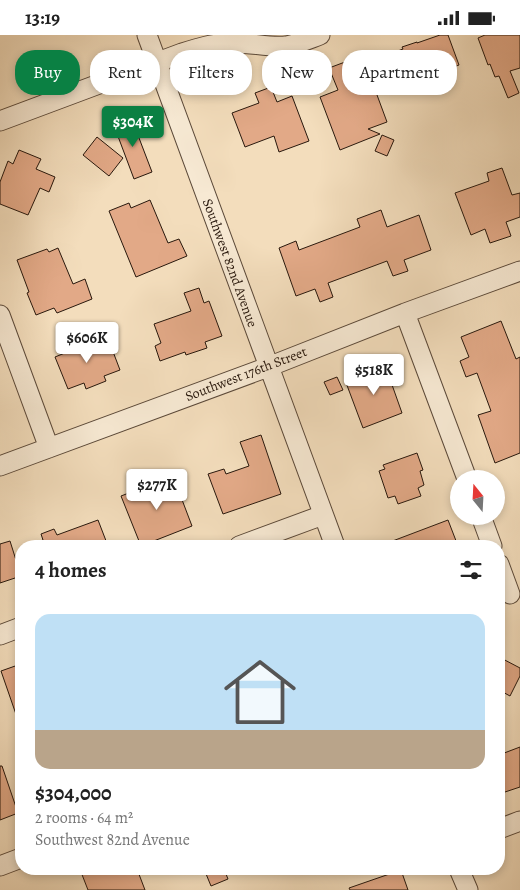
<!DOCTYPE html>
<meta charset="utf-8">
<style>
body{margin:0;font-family:Alegreya,serif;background:#f6f6f6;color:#222;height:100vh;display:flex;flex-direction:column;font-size:19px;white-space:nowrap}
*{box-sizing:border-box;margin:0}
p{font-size:16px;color:#767676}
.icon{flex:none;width:28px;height:28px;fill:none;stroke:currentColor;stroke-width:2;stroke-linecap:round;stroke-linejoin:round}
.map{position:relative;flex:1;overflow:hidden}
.panel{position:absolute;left:15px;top:505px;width:490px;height:335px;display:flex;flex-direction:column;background:#fff;border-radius:20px;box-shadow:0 2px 8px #0003}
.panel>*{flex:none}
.guide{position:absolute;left:15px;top:15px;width:490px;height:45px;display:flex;gap:10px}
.needle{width:32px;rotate:342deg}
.buttons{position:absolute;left:450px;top:435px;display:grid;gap:10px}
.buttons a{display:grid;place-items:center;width:55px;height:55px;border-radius:50%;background:#fff;box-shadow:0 2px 8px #0003;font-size:25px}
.price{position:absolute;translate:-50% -42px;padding:0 11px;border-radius:5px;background:#fff;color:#222;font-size:16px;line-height:32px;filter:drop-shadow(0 1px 2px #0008)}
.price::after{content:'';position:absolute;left:50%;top:30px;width:15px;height:11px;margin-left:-8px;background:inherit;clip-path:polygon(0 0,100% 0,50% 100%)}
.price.on{background:#0b8043;color:#fff}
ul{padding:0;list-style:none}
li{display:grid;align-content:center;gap:10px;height:265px;padding:0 20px}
li span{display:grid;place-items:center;height:155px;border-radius:15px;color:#555}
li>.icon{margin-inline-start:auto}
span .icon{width:90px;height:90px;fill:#fffc;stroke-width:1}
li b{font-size:21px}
h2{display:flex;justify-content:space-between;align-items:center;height:60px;padding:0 20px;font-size:21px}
.chip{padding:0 18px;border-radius:20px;background:#fff;box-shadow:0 2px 8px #0003;font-size:18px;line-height:45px}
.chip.on{background:#0b8043;color:#fff}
.status{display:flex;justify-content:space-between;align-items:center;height:35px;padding:0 25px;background:#fff;direction:ltr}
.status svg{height:14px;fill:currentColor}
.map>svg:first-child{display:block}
.building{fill:#e2a987;stroke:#28180d}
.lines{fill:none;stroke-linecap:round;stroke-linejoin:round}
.minor-casing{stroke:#5b4939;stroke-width:21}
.minor{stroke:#f7e9d3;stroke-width:19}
.labels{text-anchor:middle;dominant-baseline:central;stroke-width:4;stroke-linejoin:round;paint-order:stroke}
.street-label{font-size:14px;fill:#28180d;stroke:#f7e9d3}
</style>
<div class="status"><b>13:19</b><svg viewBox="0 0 49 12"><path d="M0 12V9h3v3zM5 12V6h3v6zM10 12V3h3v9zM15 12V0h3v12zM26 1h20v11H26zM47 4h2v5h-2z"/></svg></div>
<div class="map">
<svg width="520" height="855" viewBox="0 0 520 855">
<rect width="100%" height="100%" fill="#f3ddbc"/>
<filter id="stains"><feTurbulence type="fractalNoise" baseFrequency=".004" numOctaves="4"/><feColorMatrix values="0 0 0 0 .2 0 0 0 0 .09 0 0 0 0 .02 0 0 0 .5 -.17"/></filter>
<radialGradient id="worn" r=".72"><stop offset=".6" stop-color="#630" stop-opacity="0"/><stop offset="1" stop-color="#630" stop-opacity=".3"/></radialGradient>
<path class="building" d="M440,0h8l11,30 -31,12 3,5 -26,10 -15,-38 13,-5 -1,-2 15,-5v1z
M485,0h35v33l-10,3 9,22 -11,5 -9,-22 -4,1 -5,-13 -2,1 -10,-27z
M345,27l7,20 13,-6 1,2 4,-2 17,46 -19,7 12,5 -40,16 -20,-53 18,-7 -9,-22z
M271,52l6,15 15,-6 17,45 -30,11 -5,-16 -29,11 -13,-34 27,-10 -4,-10z
M131,82l21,55 -18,7 -21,-56z
M382,100l12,5 -7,16 -12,-5z
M97,102l26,21 -14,18 -26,-21z
M19,115l22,9 -5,10 19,8 -6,15 -9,-4 -12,27 -28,-11v-22l8,-21 5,3z
M502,133l10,27 8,-2v24l-14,5 5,14 -21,7 -5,-14 -14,6 -16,-42 34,-12 -2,-8z
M150,165l18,43 11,-4 8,17 -51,21 -27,-66 20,-8 2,5z
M381,175l6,17 32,-12 12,35 -27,10 4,11 -15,5 -6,-15 -59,22 5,14 -13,5 -5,-13 -19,7 -17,-48 17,-7 3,9 61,-23 -3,-8z
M58,213l15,36 12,-5 7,20 -35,14 -3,-5 -18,7 -9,-22 2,-1 -12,-32 30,-11 2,3z
M199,253l5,15 5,-2 13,35 -17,6 2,6 -21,7 -1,-3 -25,9 -5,-15 6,-3 -7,-19 37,-13 -7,-18z
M501,286l15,38 4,-2v96l-25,10 -17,-48 13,-4 -14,-38 -11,4 -6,-16 9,-4 -8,-20z
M95,297l8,20 9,-3 8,21 -16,6 2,5 -20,8 -2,-6 -16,6 -13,-32 27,-11 -3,-8z
M385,330l17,48 -39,15 -18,-48z
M337,342l6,13 -13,5 -6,-13z
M261,400l20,59 -58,20 -15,-40 16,-5 2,5 23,-8 -9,-24z
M417,418l6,17 -3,1 4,14 -6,3 3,8 -23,8 -3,-8 -7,2 -9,-27 6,-2 -2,-4z
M173,441l19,50 -51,20 -20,-50z
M98,485l10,26h-77v-1l12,-5 -2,-6 13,-5 3,6z
M448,485l10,26h-76v-1z
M10,506l11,35 -21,7v-39z
M499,622l21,11v8l-10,20 -11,-6z
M18,630l3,11v47h-2l-18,-52z
M520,712v40l-21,7v-39z
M0,731h2l16,47 -18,7z
M91,834h46l8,21h-57l-7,-18z
M204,834h20l4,10 -17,7z
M401,835l7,20h-58l-1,-2z"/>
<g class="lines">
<g class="minor-casing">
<path id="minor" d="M147,0l188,511
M0,86l182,-68c16,-5 32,-10 49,-10 19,-1 37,5 55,3 12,-2 23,-7 34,-11
M405,278l62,166
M0,280l49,133
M0,431l268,-99 137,-54 115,-42
M481,481l11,30
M239,511l84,-31
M499,529l11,30
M0,600l21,-8
M499,794l21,-8
M0,831l21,-8
M459,834l9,21"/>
</g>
<use href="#minor" class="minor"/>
</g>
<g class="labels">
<g class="street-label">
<text transform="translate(230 228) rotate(70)">Southwest 82nd Avenue</text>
<text transform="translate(246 339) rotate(-21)">Southwest 176th Street</text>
</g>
</g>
<rect width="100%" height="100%" filter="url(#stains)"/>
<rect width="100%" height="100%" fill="url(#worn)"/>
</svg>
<div class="buttons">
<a><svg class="needle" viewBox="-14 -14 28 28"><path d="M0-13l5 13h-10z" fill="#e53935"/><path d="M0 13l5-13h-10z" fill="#767676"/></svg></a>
</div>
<b class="price on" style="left:133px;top:113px">$304K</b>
<b class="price" style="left:87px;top:329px">$606K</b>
<b class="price" style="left:374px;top:361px">$518K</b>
<b class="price" style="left:157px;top:476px">$277K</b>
<div class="guide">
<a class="chip on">Buy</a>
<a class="chip">Rent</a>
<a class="chip">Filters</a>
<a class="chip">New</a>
<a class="chip">Apartment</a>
</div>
<section class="panel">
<h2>4 homes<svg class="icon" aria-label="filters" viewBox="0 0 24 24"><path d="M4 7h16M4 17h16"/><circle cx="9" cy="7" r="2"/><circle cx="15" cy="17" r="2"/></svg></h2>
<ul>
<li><span style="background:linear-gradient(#bfe0f5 75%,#b9a48a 0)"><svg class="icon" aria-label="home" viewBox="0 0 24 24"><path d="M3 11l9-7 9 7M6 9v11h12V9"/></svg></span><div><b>$304,000</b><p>2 rooms · 64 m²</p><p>Southwest 82nd Avenue</p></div></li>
</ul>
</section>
</div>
